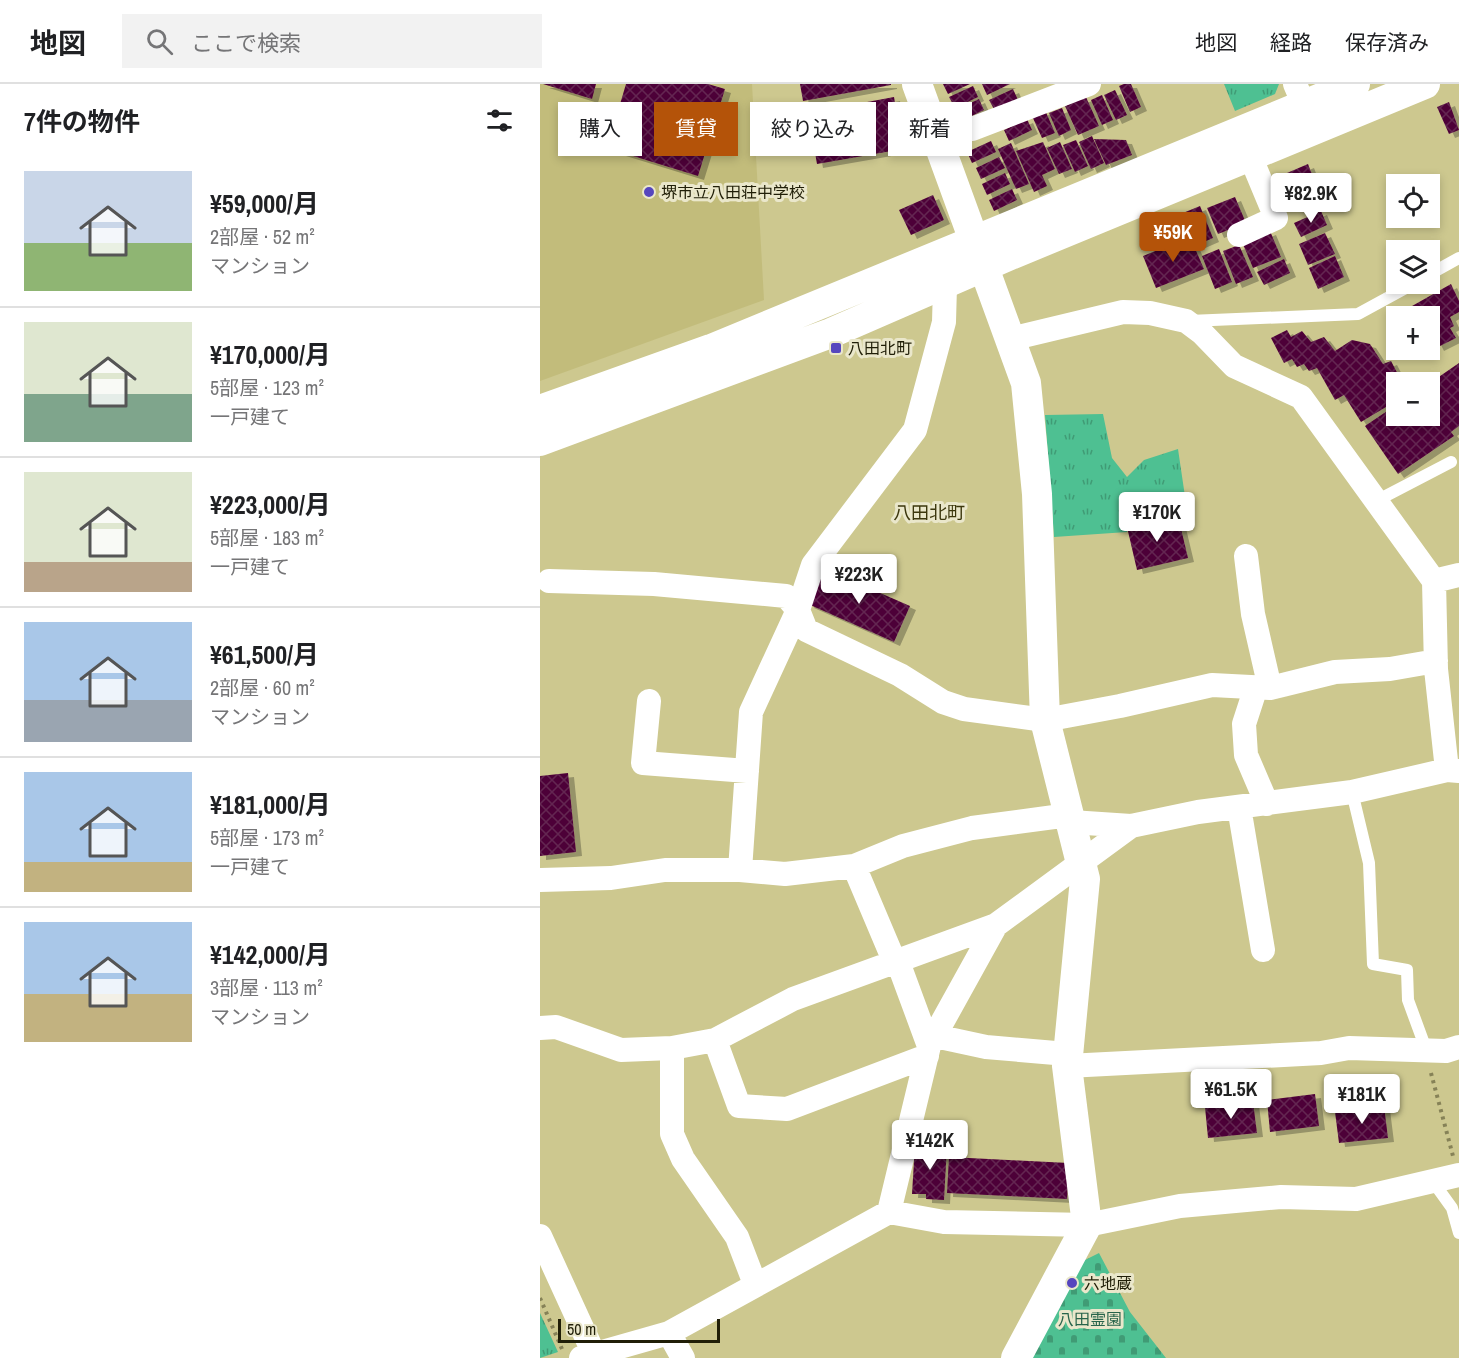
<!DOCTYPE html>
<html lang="ja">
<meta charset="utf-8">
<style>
body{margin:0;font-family:"Archivo Narrow","Noto Sans JP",sans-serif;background:#f2f2f2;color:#202124;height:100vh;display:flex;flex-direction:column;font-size:22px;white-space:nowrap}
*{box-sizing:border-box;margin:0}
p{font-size:20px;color:#757577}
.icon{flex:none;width:33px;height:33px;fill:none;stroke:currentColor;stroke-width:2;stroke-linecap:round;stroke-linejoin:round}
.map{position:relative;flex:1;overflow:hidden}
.sheet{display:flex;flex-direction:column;background:#fff;width:540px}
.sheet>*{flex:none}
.top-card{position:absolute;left:18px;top:18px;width:570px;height:54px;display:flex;gap:12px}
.controls{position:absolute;left:846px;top:90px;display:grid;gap:12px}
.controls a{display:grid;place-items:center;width:54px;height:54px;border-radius:0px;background:#fff;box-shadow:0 3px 9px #0003;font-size:30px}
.scale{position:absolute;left:18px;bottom:15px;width:162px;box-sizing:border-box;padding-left:6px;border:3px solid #201e07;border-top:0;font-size:16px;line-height:21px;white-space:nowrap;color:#201e07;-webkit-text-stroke:4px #eae7cb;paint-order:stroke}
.price{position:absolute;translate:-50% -51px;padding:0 14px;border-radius:6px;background:#fff;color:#222;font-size:20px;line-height:39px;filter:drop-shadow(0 2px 3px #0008)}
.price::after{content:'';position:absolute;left:50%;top:36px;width:18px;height:14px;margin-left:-9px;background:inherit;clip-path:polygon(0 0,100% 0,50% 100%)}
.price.current{background:#b45309;color:#fff}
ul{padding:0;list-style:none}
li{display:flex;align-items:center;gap:18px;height:150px;padding:0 24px}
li+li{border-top:2px solid #e0e0e0}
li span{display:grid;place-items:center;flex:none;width:168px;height:120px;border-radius:0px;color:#555}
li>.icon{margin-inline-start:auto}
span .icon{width:72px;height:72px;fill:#fffc;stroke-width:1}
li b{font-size:26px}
h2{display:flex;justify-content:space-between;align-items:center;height:72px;padding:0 24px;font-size:26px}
.chip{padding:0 21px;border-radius:0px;background:#fff;box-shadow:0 3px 9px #0003;font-size:21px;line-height:54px}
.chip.current{background:#b45309;color:#fff}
header{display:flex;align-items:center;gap:36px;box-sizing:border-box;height:84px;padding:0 30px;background:#fff;border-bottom:2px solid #e0e0e0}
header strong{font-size:28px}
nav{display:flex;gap:33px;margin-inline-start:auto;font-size:21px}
.search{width:420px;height:54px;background:#f2f2f2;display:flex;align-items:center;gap:15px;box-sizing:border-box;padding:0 21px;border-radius:0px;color:#757577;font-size:22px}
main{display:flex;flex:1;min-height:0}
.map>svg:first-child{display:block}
.built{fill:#c2bc7b}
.cemetery{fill:url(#cemetery-stones)}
.park{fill:url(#park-tufts)}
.building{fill:url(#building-cross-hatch);filter:url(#shadow)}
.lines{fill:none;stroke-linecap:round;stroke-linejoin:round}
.path{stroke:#868257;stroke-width:4;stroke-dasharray:3 4.5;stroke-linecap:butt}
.service{stroke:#fff;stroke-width:12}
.minor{stroke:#fff;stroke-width:24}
.tertiary{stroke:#fff;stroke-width:30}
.poi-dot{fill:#5646be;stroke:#eae7cb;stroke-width:2}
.labels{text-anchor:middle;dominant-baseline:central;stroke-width:6;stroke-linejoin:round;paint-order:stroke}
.poi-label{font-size:16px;fill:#201e07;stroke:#eae7cb;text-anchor:start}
.park-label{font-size:16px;fill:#28644b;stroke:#eae7cb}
.neighbourhood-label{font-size:18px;fill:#3c370d;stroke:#eae7cb}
</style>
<header>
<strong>地図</strong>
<div class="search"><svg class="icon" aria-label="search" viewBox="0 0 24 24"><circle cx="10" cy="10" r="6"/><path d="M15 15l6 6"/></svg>ここで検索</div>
<nav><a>地図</a><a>経路</a><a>保存済み</a></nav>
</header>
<main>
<section class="sheet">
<h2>7件の物件<svg class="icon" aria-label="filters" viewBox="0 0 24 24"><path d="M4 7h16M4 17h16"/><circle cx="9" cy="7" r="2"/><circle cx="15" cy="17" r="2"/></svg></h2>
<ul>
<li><span style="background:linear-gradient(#c9d6e8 60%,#8fb573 0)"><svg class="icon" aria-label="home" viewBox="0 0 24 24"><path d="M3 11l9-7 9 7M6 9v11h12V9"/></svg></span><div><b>¥59,000/月</b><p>2部屋 · 52 m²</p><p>マンション</p></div></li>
<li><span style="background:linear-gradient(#dfe7d0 60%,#7fa58c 0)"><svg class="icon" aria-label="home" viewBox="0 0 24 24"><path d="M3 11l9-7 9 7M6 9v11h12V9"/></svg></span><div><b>¥170,000/月</b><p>5部屋 · 123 m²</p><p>一戸建て</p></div></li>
<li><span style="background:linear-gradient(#dfe7d0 75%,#b9a48a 0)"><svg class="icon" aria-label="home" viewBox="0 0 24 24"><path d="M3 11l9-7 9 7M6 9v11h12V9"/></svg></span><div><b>¥223,000/月</b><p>5部屋 · 183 m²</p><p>一戸建て</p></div></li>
<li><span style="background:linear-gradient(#a9c7e8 65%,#9aa5b1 0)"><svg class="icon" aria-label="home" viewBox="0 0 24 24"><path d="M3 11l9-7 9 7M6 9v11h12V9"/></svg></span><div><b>¥61,500/月</b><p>2部屋 · 60 m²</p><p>マンション</p></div></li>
<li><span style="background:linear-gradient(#a9c7e8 75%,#c2b280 0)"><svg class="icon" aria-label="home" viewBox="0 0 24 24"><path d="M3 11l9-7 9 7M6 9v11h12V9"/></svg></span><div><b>¥181,000/月</b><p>5部屋 · 173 m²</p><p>一戸建て</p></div></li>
<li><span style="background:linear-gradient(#a9c7e8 60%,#c2b280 0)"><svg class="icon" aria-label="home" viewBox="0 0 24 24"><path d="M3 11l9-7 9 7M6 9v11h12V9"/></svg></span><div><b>¥142,000/月</b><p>3部屋 · 113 m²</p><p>マンション</p></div></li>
</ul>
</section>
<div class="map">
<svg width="919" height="1274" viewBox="0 0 919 1274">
<defs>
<pattern id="cemetery-stones" width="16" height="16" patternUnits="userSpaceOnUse" patternTransform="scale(1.5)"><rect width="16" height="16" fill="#4ec092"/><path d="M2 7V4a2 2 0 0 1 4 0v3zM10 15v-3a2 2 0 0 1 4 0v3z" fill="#409b75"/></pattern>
<pattern id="park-tufts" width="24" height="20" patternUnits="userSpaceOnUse" patternTransform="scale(1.5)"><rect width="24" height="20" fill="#4ec092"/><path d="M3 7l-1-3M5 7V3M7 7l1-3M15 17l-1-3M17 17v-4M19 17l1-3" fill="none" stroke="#409b75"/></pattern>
<pattern id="building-cross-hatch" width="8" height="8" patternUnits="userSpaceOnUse" patternTransform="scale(1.5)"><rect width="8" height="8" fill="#4e0038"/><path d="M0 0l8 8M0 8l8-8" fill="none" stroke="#642651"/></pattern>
<filter id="shadow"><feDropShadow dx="6" dy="4" stdDeviation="0" flood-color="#0004"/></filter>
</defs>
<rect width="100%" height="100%" fill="#cdc88f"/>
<path class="built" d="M0,0h212l12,216 -224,81z"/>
<path class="cemetery" d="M559,1169l31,59 36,46h-139l50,-94z"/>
<path class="park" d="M684,0h55l-4,10 -40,17z
M563,330l9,44 15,19 17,-17 34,-11 9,61 -59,15 -1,7 -73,5 -9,-122z
M0,1229l18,39 -18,6z"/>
<path class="building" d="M3,0h53l-4,15z
M86,0h82l17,5 -27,87 -91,-28z
M260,0h91v1l-88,16z
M403,0h27l-22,10z
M442,0h28l-23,11z
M584,0h7l10,23 -11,5 -11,-26z
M433,2l5,11 -23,11 -6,-11z
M473,5l5,11 -23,11 -6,-11z
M575,6l12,25 -11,5 -12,-25z
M562,11l11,25 -11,5 -11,-25z
M354,13l9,52 -86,15 -9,-51z
M546,13l13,29 -21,9 -13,-29z
M439,15l5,11 -23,11 -5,-11z
M909,18l10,28 -10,4 -12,-27z
M522,24l9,22 -12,6 -10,-23z
M505,26l10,23 -13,5 -10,-22z
M487,35l5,11 -23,11 -5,-11z
M552,52l12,27 -13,6 -12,-27z
M554,55l32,1 6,15 -26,10z
M536,56l12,26 -13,6 -12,-27z
M451,57l5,11 -24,11 -5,-11z
M503,58l12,27 -13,6 5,11 -13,6 -18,-41z
M520,58l12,27 -13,5 -12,-26z
M471,59l18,41 -13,5 -18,-40z
M459,73l6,11 -24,11 -5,-11z
M768,80l10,26 -27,12 -11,-26z
M465,89l5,11 -23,11 -5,-11z
M472,105l5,11 -23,11 -5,-11z
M393,111l11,25 -33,15 -12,-25z
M695,113l11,26 -28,11 -11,-26z
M660,122l13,32 -16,7 -14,-32z
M781,127l6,14 -26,12 -7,-14z
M730,147l11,26 -28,11 -11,-26z
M785,149l10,21 -27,11 -9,-21z
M650,153l14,32 -48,19 -13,-32z
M699,161l14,32 -17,7 -13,-33z
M679,165l13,33 -17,7 -13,-33z
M795,172l9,21 -26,12 -9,-21z
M744,175l6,14 -26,12 -7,-13z
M911,200l8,17v11l-9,5 4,9 -4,2 6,10 -18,9 -4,-8 -4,2v-25h-22l-3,-6z
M747,246l4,7 11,-6 9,11 13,-5 11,14 17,-11 18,4 13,20 8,-3 11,21h-6v19l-35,21 -17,-27 -9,5 -18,-32 -8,3 -5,-7 -7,3 -5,-8 -8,4 -13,-25z
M919,279v63l-8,6 3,4 -56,38 -33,-48 31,-21v11h34v-33z
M638,432l10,42 -51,12 -10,-43z
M283,484l87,38 -16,36 -86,-38z
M28,689l8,79 -36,4v-80z
M775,1010l4,32 -49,6 -3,-32z
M713,1018l4,31 -49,5 -3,-31z
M844,1022l4,32 -49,5 -4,-31z
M375,1061l32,1 -3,54 -18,-1v-5h-14z
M409,1073l120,6 -2,36 -120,-6z"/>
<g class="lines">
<path class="path" d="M891,989l22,83
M0,1214l22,51"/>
<path class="service" d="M890,190l29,-16
M649,237l169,-7 55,-30
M836,417l75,-39
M812,708l17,71 4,101 34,6 1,30 18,49
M894,1099l18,25 7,25"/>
<path class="minor" d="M755,0l9,21
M396,47l36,-2 117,-45
M699,151l37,-17 -25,-60
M470,255l113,-27 27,1 36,8 16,12 32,33 67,31 133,184 25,-6
M706,472l7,58 17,74
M9,497l105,3 132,12 12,14 8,20 94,45 43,27 21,7 81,11 75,-14 92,-21 58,3 65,-16 55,-3 46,-8
M894,497l2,88 11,101
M716,603l-12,37 2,31 21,49
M109,617l-6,62 104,8
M699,723l24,143
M531,738l60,4 67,-14 154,-20 95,-22 12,1
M314,782l41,97
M200,786l11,-158 47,-102 15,-45 102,-135 29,-108 1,-36
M0,796l71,-2 54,-8h75l45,4 69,-8 49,-20 69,-18 97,-13
M0,944l16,-1 65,23 51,-2 43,-8 78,-41 203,-74 135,-99
M395,952l51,11 81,7
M175,956l24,66 48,3 140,-53
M389,962l67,-121
M132,964v86l11,25 54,78 18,47
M527,982l254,-13 28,-5 97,3 13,-4
M349,1128l40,-166 -31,-84
M0,1152l54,118
M129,1249l14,25
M41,1274l88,-25 220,-121 55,10 143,3 93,-19 101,-9 75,2 103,-24"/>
<path class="tertiary" d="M377,0l109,299 11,111 8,226 40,159 -18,187 20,159 -71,133
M0,326l171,-61 644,-265
M0,357l291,-108 177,-77 417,-172"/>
</g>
<g class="poi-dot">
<circle cx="109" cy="108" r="6"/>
<rect x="290" y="258" width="12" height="12" rx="3"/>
<circle cx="532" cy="1199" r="6"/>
</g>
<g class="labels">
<g class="poi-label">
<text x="121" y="108">堺市立八田荘中学校</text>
<text x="308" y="264">八田北町</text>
<text x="544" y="1199">六地蔵</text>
</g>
<g class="park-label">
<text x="550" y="1235">八田霊園</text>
</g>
<g class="neighbourhood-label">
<text x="389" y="428">八田北町</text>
</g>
</g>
</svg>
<div class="controls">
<a><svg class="icon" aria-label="locate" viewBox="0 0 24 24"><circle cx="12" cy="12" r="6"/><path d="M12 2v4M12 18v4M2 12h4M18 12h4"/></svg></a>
<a><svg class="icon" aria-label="layers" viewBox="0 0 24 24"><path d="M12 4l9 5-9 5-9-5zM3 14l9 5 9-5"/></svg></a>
<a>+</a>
<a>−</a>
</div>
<div class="scale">50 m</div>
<b class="price" style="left:771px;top:140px">¥82.9K</b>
<b class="price current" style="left:633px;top:179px">¥59K</b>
<b class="price" style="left:617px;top:459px">¥170K</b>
<b class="price" style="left:319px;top:521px">¥223K</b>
<b class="price" style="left:691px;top:1036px">¥61.5K</b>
<b class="price" style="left:822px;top:1041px">¥181K</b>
<b class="price" style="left:390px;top:1087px">¥142K</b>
<div class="top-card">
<a class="chip">購入</a>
<a class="chip current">賃貸</a>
<a class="chip">絞り込み</a>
<a class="chip">新着</a>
</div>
</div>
</main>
